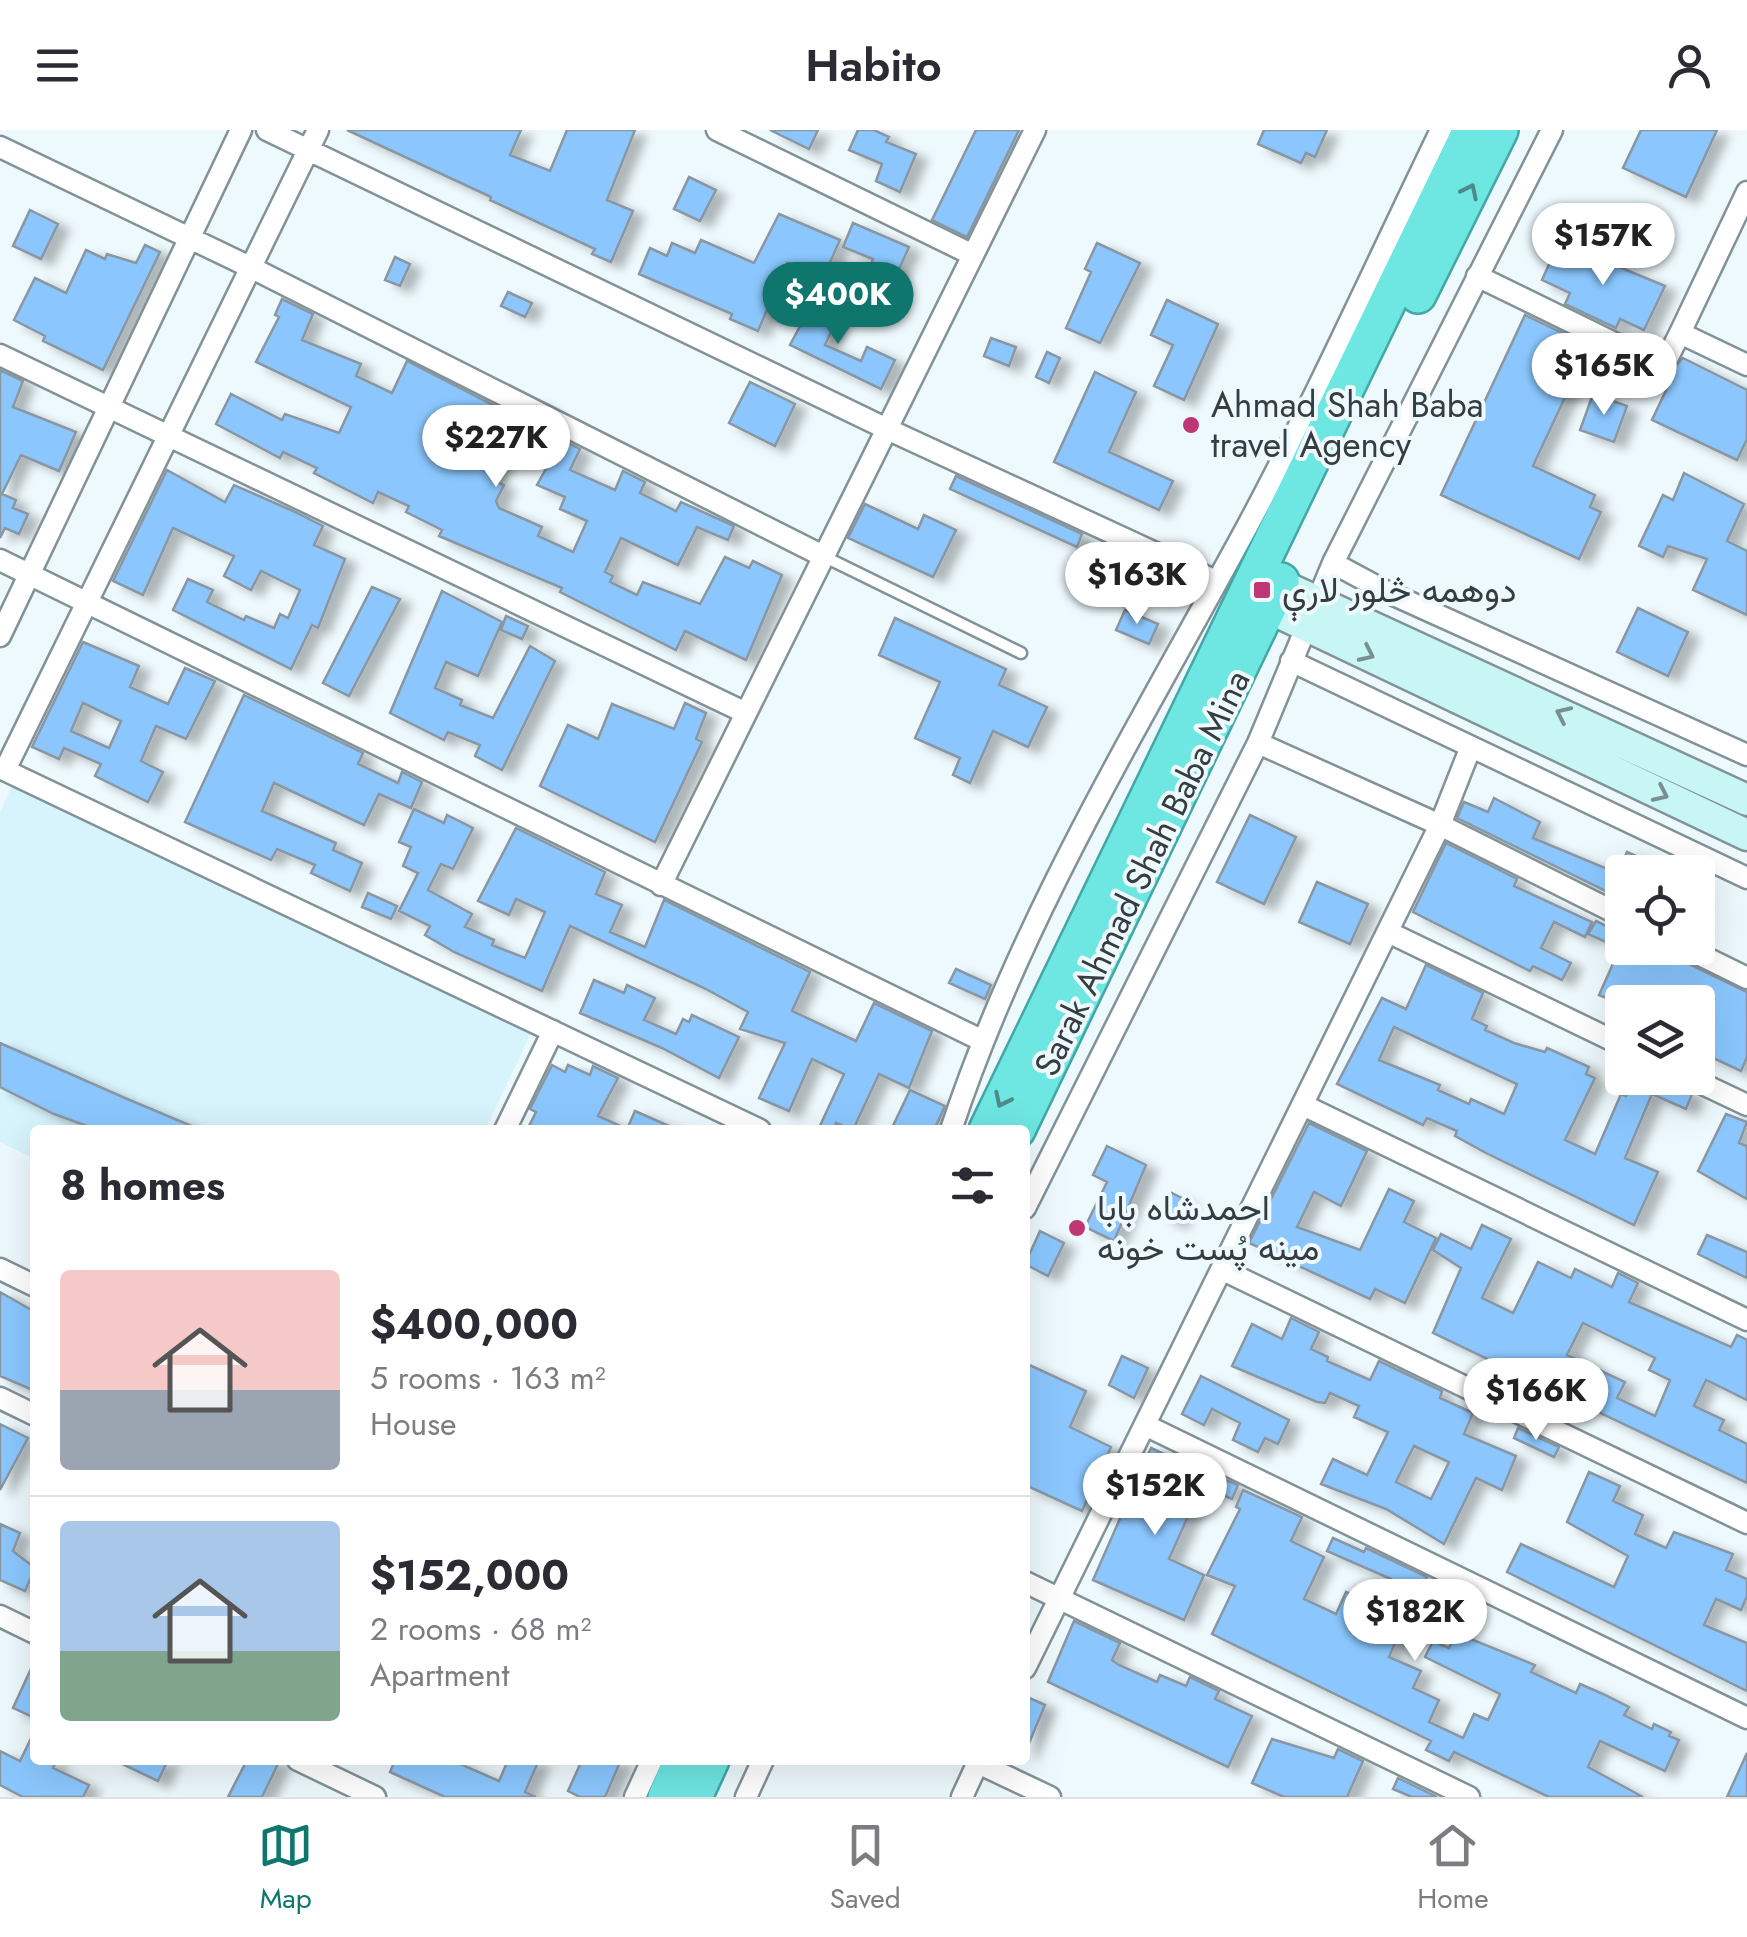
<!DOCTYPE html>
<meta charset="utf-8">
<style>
body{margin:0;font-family:Jost,Vazirmatn,sans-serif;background:#f2f2f3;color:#2b2b33;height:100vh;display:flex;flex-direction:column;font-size:38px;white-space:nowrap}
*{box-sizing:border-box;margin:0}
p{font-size:32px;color:#7c7c81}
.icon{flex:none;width:55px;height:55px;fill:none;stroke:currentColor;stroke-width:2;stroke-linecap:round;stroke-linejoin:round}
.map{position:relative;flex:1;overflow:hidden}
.details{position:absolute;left:30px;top:995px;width:1000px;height:640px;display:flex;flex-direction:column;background:#fff;border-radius:10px;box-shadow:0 10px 40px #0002}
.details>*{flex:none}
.fabs{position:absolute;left:1605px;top:725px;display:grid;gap:20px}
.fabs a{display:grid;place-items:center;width:110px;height:110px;border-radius:10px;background:#fff;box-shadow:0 10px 40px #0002;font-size:50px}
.price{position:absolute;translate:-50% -85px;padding:0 22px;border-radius:35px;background:#fff;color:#222;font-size:32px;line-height:65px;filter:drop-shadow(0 2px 5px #0008)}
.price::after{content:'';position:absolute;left:50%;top:60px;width:30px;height:22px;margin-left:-15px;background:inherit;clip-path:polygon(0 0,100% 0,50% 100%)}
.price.on{background:#0f766e;color:#fff}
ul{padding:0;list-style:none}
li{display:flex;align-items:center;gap:30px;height:250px;padding:0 30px}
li+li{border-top:2px solid #e1e1e2}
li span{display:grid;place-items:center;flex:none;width:280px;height:200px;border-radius:10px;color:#555}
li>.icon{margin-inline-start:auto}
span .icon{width:120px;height:120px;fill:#fffc;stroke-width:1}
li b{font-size:42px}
h2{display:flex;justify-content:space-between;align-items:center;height:120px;padding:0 30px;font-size:42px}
header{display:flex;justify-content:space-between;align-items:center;height:130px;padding:0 30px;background:#fff;font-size:45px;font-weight:600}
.dock{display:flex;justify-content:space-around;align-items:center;height:140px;border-top:2px solid #e1e1e2;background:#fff;font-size:28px;color:#7c7c81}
.dock a{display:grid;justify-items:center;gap:5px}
.dock .on{color:#0f766e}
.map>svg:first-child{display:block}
.built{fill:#d7f3fc}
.building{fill:#8bc7fe;stroke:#8a96a2;stroke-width:2.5;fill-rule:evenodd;filter:url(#shadow)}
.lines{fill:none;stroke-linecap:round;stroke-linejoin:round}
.service-casing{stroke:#819298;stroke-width:15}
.minor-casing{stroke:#819298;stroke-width:25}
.secondary-casing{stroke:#819298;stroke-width:35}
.trunk-casing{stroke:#42a7a5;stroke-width:40}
.service{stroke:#fff;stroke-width:10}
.minor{stroke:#fff;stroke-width:20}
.secondary{stroke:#c8f6f4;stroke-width:30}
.trunk{stroke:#6ee6e2;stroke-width:35}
.oneway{stroke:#4f8989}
.oneway2{stroke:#789091}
.poi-dot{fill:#be3674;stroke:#eef9fd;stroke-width:4}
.labels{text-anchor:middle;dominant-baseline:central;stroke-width:8;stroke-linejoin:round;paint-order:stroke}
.poi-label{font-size:35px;fill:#363d40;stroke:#eef9fd;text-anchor:start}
.street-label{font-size:35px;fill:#363d40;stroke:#eef9fd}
</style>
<header><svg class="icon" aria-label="menu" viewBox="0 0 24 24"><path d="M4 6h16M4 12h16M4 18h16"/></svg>Habito<svg class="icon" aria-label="person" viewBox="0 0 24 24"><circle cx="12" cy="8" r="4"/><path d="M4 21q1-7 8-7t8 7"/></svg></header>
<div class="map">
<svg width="1747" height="1667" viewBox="0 0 1747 1667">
<defs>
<filter id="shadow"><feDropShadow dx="11" dy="6" stdDeviation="5" flood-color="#0004"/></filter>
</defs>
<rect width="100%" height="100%" fill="#eef9fd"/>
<path class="built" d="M12,656l520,245 -47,99h-450v29l-35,-17v-330z"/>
<path class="building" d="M347,0h174l-11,25 40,16 17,-41h68l-28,70 26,11 -22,51 -19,-8 3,-5 -105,-49 1,-3z
M770,0h48l-9,19z
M858,0h16l15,7 -3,5 30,12 -16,38 -24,-11 6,-17 -33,-14z
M976,0h43l-52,107 -35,-17z
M1264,0h63l-12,27 -9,-4 -5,10 -43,-19z
M1641,0h76l-31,67 -63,-29z
M689,47l27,13 -16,31 -26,-12z
M30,80l28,14 -17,35 -28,-13z
M779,84l61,26 -17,38 -36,-15 -29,68 -28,-12 2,-5 -93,-40 11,-26 17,8 5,-13 23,10 6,-13 53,23z
M853,93l56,24 -27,60 -26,-11 17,-37 -30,-12z
M1559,112l106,44 -21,44 -24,-11 -4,9 -15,-7 -36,-17 5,-11 -28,-13z
M1097,113l43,20 -40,80 -34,-15 25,-56 -6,-3z
M145,115l15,7 -57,118 -60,-29 2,-5 -31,-16 21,-42 31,15 20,-43 19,9 2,-5 29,9z
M395,127l15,7 -10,22 -15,-6z
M508,162l24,11 -7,14 -24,-11z
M282,169l31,15 -11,26 59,24 -5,12 36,17 15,-32 115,59 -29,60 11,5 -8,16 3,7 43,19 -4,9 35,16 14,-31 -27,-12 5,-12 -28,-12 25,-45 18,9 -10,21 45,20 8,-19 22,11 -5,11 36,18 5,-9 53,24 -6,14 -31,-13 -19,38 -57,-27 -16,34 8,4 -3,6 27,13 6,-13 57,22 25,-47 24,11 4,-7 29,14 -36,85 -61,-29 -9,19 -116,-58 2,-4 -123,-52 3,-6 -36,-18 3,-6 -31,-14 -5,11 -59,-30 3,-5 -34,-16 -3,6 -64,-34 15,-30 51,26 3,-6 54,19 12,-26 -95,-45 23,-45 -4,-2z
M814,170l26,12 -15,33 36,16 6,-14 28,13 -14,29 -91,-44z
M1167,170l51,24 -34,76 -30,-14 19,-41 -22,-10z
M1525,185l64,31 -56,120 62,29 -5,12 11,5 -22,47 -138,-64z
M991,208l25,9 -7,19 -25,-10z
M1047,222l13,6 -11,25 -13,-6z
M1683,228l64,32v49l-10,21 -85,-40 17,-36 -4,-2 4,-9z
M0,240l23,11 -10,26 63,25 -17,39 -38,-16 -19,39 14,6 -3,8 15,6 -9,20 -14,-6 -5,10z
M1095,242l41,20 -27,60 64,29 -14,29 -105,-48z
M750,252l45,22 -20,42 -46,-23z
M1593,264l34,12 -13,36 -34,-12z
M167,340l58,32 9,-17 59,26 30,15 -9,19 31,14 -27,69 -6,-3 -21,44 -118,-59 15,-31 25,11 -6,12 37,18 2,-4 28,12 6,-14 8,4 12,-28 -39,-19 -10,19 -27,-14 10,-20 -61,-28 -30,67 -30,-14z
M1684,343l60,31 -17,37 20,10v64l-54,-25 14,-31 -39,-13 -5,11 -24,-11 24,-51 10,5z
M956,346l126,58 -5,13 -127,-58z
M865,374l53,25 6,-14 32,15 -23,47 -85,-39z
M372,457l28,12 -51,97 -26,-13z
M442,461l60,31 -24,54 -32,-14 -11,26 27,12 -2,5 33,13 37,-72 25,15 -53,109 -27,-14 5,-11 -32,-13 -4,8 -54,-27z
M1638,478l50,24 -20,44 -51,-24z
M1125,480l33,14 -9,20 -33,-14z
M506,486l22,10 -6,13 -21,-9z
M895,488l111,51 -7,16 48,22 -19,40 -35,-16 -23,52 -17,-8 7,-17 -45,-20 25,-56 -61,-27z
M83,512l56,24 -9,21 38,17 17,-36 30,13 -29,58 -30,-13 -15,35 22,11 -15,30 -53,-26 6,-12 -37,-16 -5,11 -27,-12zM83,573l38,18 -12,27 -38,-17z
M244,565l119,58 -5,11 40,19 4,-11 20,10 -11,26 -32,-14 -15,31 -90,-42 -12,28 74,32 -3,7 29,13 -12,28 -39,-18 4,-8 -38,-16 -6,11 -86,-38z
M685,573l21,10 -10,26 6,3 -47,100 -115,-56 28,-61 30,14 14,-35 62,25z
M1494,668l46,24 -7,16 89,37v24l-165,-81 7,-16 24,10z
M414,679l30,14 3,-8 26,13 -20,41 -12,-5 -13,26 44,24 -7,13 29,13 -2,5 33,13 20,-46 -29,-13 -7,16 -31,-14 38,-73 89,44 -9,22 26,11 -12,27 35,15 19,-47 146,72 -18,39 64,30 18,-38 58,28 -23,57 -30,-14 -26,56 -17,-7 -3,7h-15l26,-56 -32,-15 -23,52 -30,-13 26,-55 -45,-14 8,-17 -44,-24 -134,-62 -28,65 -88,-39 -29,-17 5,-9 -31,-15 19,-38 -15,-7 8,-19 -12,-5z
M1250,685l46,22 -32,67 -47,-22z
M1446,713l71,36 -3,7 78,36 -7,15 -31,-15 -13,26 30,15 -9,17 -29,-14 -3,5 -117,-59z
M1627,722l16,7 -6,13h-19z
M1317,752l51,22 -18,40 -51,-22z
M368,763l29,13 -6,13 -29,-12z
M1596,791l25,12 -6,13 -27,-12z
M1620,818l42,3 85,41v65l-6,14 -43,-20v-49h-82l-17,-7z
M1426,835l57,28 -11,26 15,7 -2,4 29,13 31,9 2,-4 42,19 -3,7 9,4 -30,62 30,14 26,-60 5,2 7,-18h24l35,16 -6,15 -34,-15 -27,64 33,14 -24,53 -148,-72 -31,-17 2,-5 -30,-13 -4,7 -86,-41 45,-86 24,11zM1394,897l123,57 -13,30 -33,-15 -2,5 -31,-14 2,-5 -61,-25z
M956,839l35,16 -6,14 -36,-16z
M594,850l30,13 3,-8 28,13 -11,22 32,14 7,-15 6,3 3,-7 47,22 -20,41 -57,-30 -82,-35z
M0,913l125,55 76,32h-103l-44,-16 -54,-27z
M552,935l13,7 3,-7 22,10 3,-9 25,12 -20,38 29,13 8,-18 43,19h-151l9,-18 -6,-3z
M910,960l35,16 -11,24h-43z
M1726,984l21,8 -8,21 8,3v53l-49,-28z
M1309,993l58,28 -26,55 -27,-14 -17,35 63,23 29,-61 25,12 -10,21 32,16 -31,65 -30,-14 -5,10 -121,-56z
M1107,1016l39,19 -32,76 -29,-14 22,-45 -14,-7z
M1172,1063l14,7 -10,22 -14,-7z
M1482,1095l29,14 -29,59 31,15 25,-51 33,16 4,-9 37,18 6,-14 20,10 -9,19 102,45 6,-12 10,5v60l-41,-20 -12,26 30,14 -5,10 28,14v39l-314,-150 28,-65 -28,-18 8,-16 30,15zM1583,1193l72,35 -6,12 21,10 -15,36 -38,-18 8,-16 -58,-27z
M1040,1101l24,12 -16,33 -23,-12z
M1707,1105l40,17v26l-49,-24z
M0,1162l35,20v79l-35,-15z
M1291,1188l28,14 -8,17 17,8 -1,4 43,19 9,-19 63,30 -2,7 33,15 -9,21 52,22 -14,34 -26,-12 -32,66 -58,-35 -65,-25 12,-25 34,16 21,-43 -34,-15 5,-11 -29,-13 -5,10 -8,-1 -85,-36 20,-42 30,15zM1414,1316l35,16 -18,37 -35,-17z
M1122,1226l26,12 -14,30 -25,-13z
M1025,1233l61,28 -16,36 41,20 -29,64 -57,-26z
M1201,1246l88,44 -11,24 -13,-6 -7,14 -25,-12 7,-17 -28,-14 -8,16 -22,-11z
M0,1294l28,14 -28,52z
M1518,1298l41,19 -5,10 -40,-19z
M1151,1318l56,26 -38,85 35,16 -20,45 -91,-40z
M1589,1342l31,14 -7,15 30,14 -8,19 31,14 8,-16 59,22 -7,16 21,9v17l-6,14 -25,-11 -12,26 43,18v48l-240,-119 14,-28 93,43 14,-31 -61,-34z
M1213,1345l25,10 -6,14 -25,-11z
M1243,1360l59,27 -11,24 33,16 -20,42 32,15 10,-22 33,14 12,-27 -64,-28 6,-13 31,14 2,-4 61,29 -8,18 -15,-7 -14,30 13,6 -14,33 32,14 -8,17 26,12 -10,22 34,16 11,-24 14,6 12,-26 -75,-37 8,-16 16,7 7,-15 79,32 -4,7 45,21 4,-9 23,10 26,13 -5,8 28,14 2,-5 17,8 -2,4 10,4 -14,31 -65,-30 -12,26 55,30h-94l-95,-45 -5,9 -23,-11 5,-9 -219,-107 23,-48 -28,-11 33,-66 -4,-2z
M0,1394l20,9 -7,18 22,17 -10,23 -25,-11z
M1074,1491l46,22 -8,17 7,5 38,17 3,-7 26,11 4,-9 29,14 -4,8 37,17 -24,51 -180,-85z
M35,1530v58l-22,-10z
M1025,1566l20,9 -20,48z
M35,1600v30h22l-4,8 36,17 -6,12h-60l-23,-12v-34l20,10z
M1272,1609l62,19 4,-9 25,12 -16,36h-63l-32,-14z
M1747,1623v44h-20z
M114,1630h54l-10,21z
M247,1630h33l-18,37h-34z
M395,1630h67l-2,4 39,17 9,-21h31l-14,32 11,5h-91l-55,-25z
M582,1630h39l-16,37h-25l-12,-6z
M1398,1648l39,19h-25l-19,-8z"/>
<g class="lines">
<g class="service-casing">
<path id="service" d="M823,426l198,97"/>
</g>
<g class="minor-casing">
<path id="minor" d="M267,0l620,299 329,152
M717,0l254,124
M0,17l252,121 571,288
M1477,146l178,87 12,-4 13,-26 67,32
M1680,203l67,-141
M0,225l746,358
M0,430l981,480
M1333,433l52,28 362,164
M0,506l241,-506
M1291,531l456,217
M1258,613l182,82 182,91
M0,638l760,362
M5,640l313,-640
M661,755l374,-755
M1388,802l234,113
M1686,818l61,30
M1690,948l57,27
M1303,975l444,215
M505,1000l48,-99
M951,1000c71,-215 190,-407 297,-605 69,-129 129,-263 193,-395
M1025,1078l233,-465 75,-180 219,-433
M0,1139l35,17
M1223,1140l524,253
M0,1268l35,17
M1147,1296l600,292
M1025,1452l444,215
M0,1486l35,17
M1025,1538l415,-843 30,-76
M298,1630l77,37
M978,1633l72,34
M635,1667l17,-37
M746,1667l17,-37
M962,1667l17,-37"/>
</g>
<g class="secondary-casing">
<path id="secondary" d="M1259,445l488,225
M1250,469l497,236"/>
</g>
<g class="trunk-casing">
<path id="trunk" d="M1418,165l82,-165
M987,1000l484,-1000
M1017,1000l264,-549
M666,1667l16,-37
M694,1667l17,-37"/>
</g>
<use href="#service" class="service"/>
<use href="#minor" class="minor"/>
<use href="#secondary" class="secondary"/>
<use href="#trunk" class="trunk"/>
</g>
<defs><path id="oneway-chevron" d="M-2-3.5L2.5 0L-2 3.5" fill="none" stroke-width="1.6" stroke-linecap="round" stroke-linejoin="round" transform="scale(2.5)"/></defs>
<g class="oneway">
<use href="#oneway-chevron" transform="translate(1470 61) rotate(-64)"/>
<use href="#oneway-chevron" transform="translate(1002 970) rotate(116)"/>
</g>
<g class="oneway2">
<use href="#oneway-chevron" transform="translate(1367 524) rotate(25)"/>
<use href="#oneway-chevron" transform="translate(1563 584) rotate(-155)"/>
<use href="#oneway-chevron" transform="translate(1661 664) rotate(25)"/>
</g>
<g class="poi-dot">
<circle cx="1191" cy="295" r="10"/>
<rect x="1252" y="450" width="20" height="20" rx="5"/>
<circle cx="1077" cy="1098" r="10"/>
</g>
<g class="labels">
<g class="poi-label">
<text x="1211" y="275">Ahmad Shah Baba<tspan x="1211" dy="40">travel Agency</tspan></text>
<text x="1282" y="460">دوهمه څلور لارې</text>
<text x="1097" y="1078">احمدشاه بابا<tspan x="1097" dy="40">مینه پُست خونه</tspan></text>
</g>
<g class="street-label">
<text transform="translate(1142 743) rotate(-64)">Sarak Ahmad Shah Baba Mina</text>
</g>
</g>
</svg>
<div class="fabs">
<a><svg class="icon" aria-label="locate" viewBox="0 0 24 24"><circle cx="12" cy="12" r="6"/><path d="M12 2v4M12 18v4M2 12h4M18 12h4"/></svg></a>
<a><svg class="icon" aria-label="layers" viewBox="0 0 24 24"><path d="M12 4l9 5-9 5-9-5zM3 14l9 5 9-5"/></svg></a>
</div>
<b class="price" style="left:1603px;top:158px">$157K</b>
<b class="price on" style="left:838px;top:217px">$400K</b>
<b class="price" style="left:1604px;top:288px">$165K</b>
<b class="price" style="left:496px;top:360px">$227K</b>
<b class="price" style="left:1137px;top:497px">$163K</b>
<b class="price" style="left:1536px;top:1313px">$166K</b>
<b class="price" style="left:1155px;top:1408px">$152K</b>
<b class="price" style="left:1415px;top:1534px">$182K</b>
<section class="details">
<h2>8 homes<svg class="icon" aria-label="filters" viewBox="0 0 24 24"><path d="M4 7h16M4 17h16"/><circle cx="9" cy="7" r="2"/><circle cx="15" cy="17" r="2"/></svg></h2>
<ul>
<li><span style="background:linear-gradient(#f6c9c9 60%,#9aa5b1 0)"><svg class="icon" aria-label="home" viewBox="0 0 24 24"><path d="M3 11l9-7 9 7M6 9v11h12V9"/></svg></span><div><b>$400,000</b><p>5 rooms · 163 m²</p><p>House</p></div></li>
<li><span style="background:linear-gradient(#a9c7e8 65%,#7fa58c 0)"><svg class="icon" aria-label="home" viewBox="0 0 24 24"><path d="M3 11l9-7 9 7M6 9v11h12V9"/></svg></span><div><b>$152,000</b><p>2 rooms · 68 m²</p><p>Apartment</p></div></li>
</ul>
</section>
</div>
<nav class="dock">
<a class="on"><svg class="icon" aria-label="map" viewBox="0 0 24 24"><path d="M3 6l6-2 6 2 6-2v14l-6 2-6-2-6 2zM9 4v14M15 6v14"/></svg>Map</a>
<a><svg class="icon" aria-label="saved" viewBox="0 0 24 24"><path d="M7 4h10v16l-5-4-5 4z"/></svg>Saved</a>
<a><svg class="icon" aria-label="home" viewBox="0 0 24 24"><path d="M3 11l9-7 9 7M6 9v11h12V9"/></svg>Home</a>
</nav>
